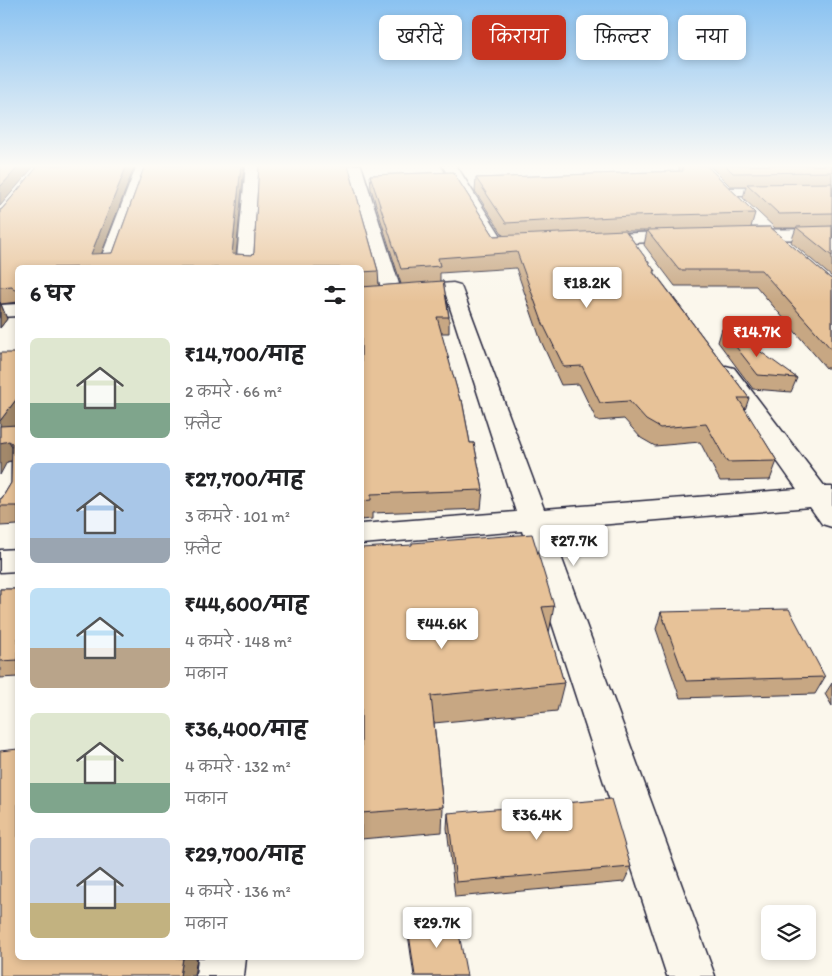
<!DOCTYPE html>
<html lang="hi">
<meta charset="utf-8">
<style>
body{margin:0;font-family:Itim,"Playpen Sans Deva",sans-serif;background:#f2f2f2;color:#202124;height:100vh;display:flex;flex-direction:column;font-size:19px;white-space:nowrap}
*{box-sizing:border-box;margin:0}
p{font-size:16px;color:#757577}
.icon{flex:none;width:28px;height:28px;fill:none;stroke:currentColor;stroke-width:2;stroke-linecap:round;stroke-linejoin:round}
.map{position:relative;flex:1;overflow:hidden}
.drawer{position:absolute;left:15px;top:265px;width:349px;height:695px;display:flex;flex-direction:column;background:#fff;border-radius:8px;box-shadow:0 2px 8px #0003}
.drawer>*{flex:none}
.guide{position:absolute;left:379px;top:15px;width:378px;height:45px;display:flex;gap:10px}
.fabs{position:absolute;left:761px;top:905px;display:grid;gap:10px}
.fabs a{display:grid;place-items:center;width:55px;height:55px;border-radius:8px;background:#fff;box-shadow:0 2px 8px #0003;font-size:25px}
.price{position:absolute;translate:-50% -42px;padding:0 11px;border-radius:5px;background:#fff;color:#222;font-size:16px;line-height:32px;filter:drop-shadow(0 1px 2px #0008)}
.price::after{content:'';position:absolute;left:50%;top:30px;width:15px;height:11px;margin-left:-8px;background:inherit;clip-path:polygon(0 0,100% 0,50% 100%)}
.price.active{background:#c8321e;color:#fff}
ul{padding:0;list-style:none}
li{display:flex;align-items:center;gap:15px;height:125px;padding:0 15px}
li span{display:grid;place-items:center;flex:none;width:140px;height:100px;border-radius:8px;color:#555}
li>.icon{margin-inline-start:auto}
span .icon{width:60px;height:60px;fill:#fffc;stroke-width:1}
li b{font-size:21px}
h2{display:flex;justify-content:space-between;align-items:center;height:60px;padding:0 15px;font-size:21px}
.tag{padding:0 18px;border-radius:8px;background:#fff;box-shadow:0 2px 8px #0003;font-size:18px;line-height:45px}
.tag.active{background:#c8321e;color:#fff}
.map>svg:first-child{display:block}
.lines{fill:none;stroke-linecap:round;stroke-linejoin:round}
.minor-casing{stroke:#22223b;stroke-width:3}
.minor{fill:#fbf7ec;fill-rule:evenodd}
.wall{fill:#c7a783;stroke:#22223b}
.shaded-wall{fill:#a2886a;stroke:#22223b}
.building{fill:#e7c298;stroke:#22223b}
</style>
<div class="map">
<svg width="832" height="976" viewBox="0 0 832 976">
<rect width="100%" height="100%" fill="#fbf7ec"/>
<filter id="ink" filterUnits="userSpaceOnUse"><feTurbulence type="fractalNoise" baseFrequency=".02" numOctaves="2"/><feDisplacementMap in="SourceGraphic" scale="10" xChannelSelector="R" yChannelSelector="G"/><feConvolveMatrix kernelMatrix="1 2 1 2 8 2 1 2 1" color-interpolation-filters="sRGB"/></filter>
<g filter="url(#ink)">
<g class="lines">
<g class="minor-casing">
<path id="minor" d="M137,165h14l-36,103h-18z
M246,165h14l-6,103h-18z
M347,165h14l39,122 53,-4 7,2 2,4 82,220 253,-20 -82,-116 3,-5 8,-2 8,2 91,119h7v40l-10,-3 -12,-17 -259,22 164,447h-48l-145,-445 -161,13v-20l155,-12 -70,-217 -85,6v-12l20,-1z
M442,165h14l45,71 -2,4h-12z
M832,187v8l-105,1 -5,-1 -2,-3 2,-3 5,-1z
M832,229v10l-91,1 -6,-1 -2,-4 2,-4 6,-1z
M683,231l6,1 2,4 -2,4 -96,5 -6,-1 -2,-4 2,-4 6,-1z
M18,304v12l-18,1v-12z
M18,549v22l-18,1v-22z
M198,958h48l-2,18h-48z"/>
</g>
<use href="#minor" class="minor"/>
</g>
<path class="wall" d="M39,165h96l-34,89 12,-1 32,-88h99l-8,89 16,1 2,-2 5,-88h89l30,106 1,15 22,-2 -30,-95 -1,-14 83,-3 41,64 9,-1 -28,-44 1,-13 203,-7v-6h27l49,48 -4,14h19l60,51 2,1v89h-6l-70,-82h-81l-31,-41 3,-14h-21l29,40v2l94,125 -4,12 32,51 -7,19 -50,1 -20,-39 -45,4 -14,-8 -17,-19 -27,2 -18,-37 -18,1 -20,-44 -25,-73 -76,5v8h3l6,36v16h-8l19,67h2l8,43h4l9,47 -2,19 -109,4v6l-11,1v-252h-343v34l-17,2 6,15 -7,9v-118l2,-1z
M709,165h123v112l-41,-35 5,-14h-21l-32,-30 3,-12h-16z
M722,329l75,49 -6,14 -38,-3 -35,-47z
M18,353v172l-18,1v-27l2,-1 9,-15v-22l-4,1z
M361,548l193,58 -5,27 15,50 -7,28 -123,12 9,84 -1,25 -81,7z
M0,589h18v88l-18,1z
M661,612l164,65 -10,17 -135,4 -24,-69z
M832,683v23l-7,-12z
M448,813l183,54 -7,15 -169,15 -8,-69z
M408,927l59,49h-53l-6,-42z"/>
<path class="shaded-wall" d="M20,165h15l-35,41v-19z
M127,165h8l-39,103 -5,-14z
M241,165h3l-9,103 -3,-14z
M0,302l7,17 -7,9z
M18,397v29l-9,15 9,18 -11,3 -7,13v-54z
M183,958h14l-3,18h-14z"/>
<path class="building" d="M0,165h20l-20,22z
M39,165h88l-36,89 22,-1 32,-88h96l-9,89 20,1 2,-2 5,-88h89l30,106 -17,1v-4h-247l1,-1 -97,1v21l-4,1 -2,-4 -12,1v-77l2,-1z
M682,165h24l49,48 -124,3 -125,7 -30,-45 207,-7z
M725,165h107v7l-99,1z
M453,172l41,64 131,-6 30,41h-2l96,127h-11l39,63 -50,1 -21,-38 -46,4 -14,-8 -17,-19 -29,2 -18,-37 -18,1 -21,-43 -26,-72 -79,6 2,8 -39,3 -31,-94z
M832,183v30l-53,1 -32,-30z
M832,226v30l-36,-29z
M770,227l60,51 2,1v71l-71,-80h-82l-32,-40z
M443,281l6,36h-12l23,83h2l8,43h4l9,47 -112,4v6l-10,1v-214z
M722,329h7l68,49 -39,-3z
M0,353h18v44l-18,24z
M18,425v81h-18v-7l2,-1 9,-15 1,-40 -3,-2 -9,2v-17z
M532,534l22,72 -12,1 22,76 -133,13 12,111 -82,6v-265l51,-3v-2z
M0,589h18v71l-18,1z
M789,609l36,68 -139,4 -25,-69z
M18,749v209h165l-3,18h-180v-225z
M611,799l20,68 -175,15 -8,-69z
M456,918l11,58h-52l-7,-49z"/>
</g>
<linearGradient id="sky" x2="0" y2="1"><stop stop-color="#8ac2f1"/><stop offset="0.55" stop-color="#fdfbf6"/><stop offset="1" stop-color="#fdfbf6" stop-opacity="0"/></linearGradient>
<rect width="832" height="302" fill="url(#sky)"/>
</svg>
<div class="fabs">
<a><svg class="icon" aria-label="layers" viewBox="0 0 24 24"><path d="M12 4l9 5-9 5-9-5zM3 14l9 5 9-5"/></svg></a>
</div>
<b class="price" style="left:587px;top:309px">₹18.2K</b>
<b class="price active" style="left:757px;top:358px">₹14.7K</b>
<b class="price" style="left:574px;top:567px">₹27.7K</b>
<b class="price" style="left:442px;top:650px">₹44.6K</b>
<b class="price" style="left:537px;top:841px">₹36.4K</b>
<b class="price" style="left:437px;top:949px">₹29.7K</b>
<div class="guide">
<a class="tag">खरीदें</a>
<a class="tag active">किराया</a>
<a class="tag">फ़िल्टर</a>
<a class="tag">नया</a>
</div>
<section class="drawer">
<h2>6 घर<svg class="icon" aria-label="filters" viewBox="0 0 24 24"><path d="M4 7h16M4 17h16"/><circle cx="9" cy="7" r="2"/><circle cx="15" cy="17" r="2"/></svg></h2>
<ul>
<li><span style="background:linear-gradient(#dfe7d0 65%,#7fa58c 0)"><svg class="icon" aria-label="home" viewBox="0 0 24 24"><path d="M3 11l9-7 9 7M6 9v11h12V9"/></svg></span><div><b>₹14,700/माह</b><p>2 कमरे · 66 m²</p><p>फ़्लैट</p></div></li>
<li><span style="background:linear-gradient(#a9c7e8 75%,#9aa5b1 0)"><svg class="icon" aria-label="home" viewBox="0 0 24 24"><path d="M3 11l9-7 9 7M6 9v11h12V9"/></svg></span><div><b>₹27,700/माह</b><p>3 कमरे · 101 m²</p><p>फ़्लैट</p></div></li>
<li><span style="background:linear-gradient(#bfe0f5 60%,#b9a48a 0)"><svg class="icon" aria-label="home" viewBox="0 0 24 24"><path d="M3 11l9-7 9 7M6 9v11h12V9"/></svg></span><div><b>₹44,600/माह</b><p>4 कमरे · 148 m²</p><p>मकान</p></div></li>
<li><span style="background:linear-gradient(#dfe7d0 70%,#7fa58c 0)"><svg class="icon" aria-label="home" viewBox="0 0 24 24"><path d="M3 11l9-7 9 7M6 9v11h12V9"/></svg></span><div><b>₹36,400/माह</b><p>4 कमरे · 132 m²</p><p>मकान</p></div></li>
<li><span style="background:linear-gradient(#c9d6e8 65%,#c2b280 0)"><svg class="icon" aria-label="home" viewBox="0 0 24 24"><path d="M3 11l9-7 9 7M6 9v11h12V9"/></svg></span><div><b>₹29,700/माह</b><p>4 कमरे · 136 m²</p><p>मकान</p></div></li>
</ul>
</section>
</div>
